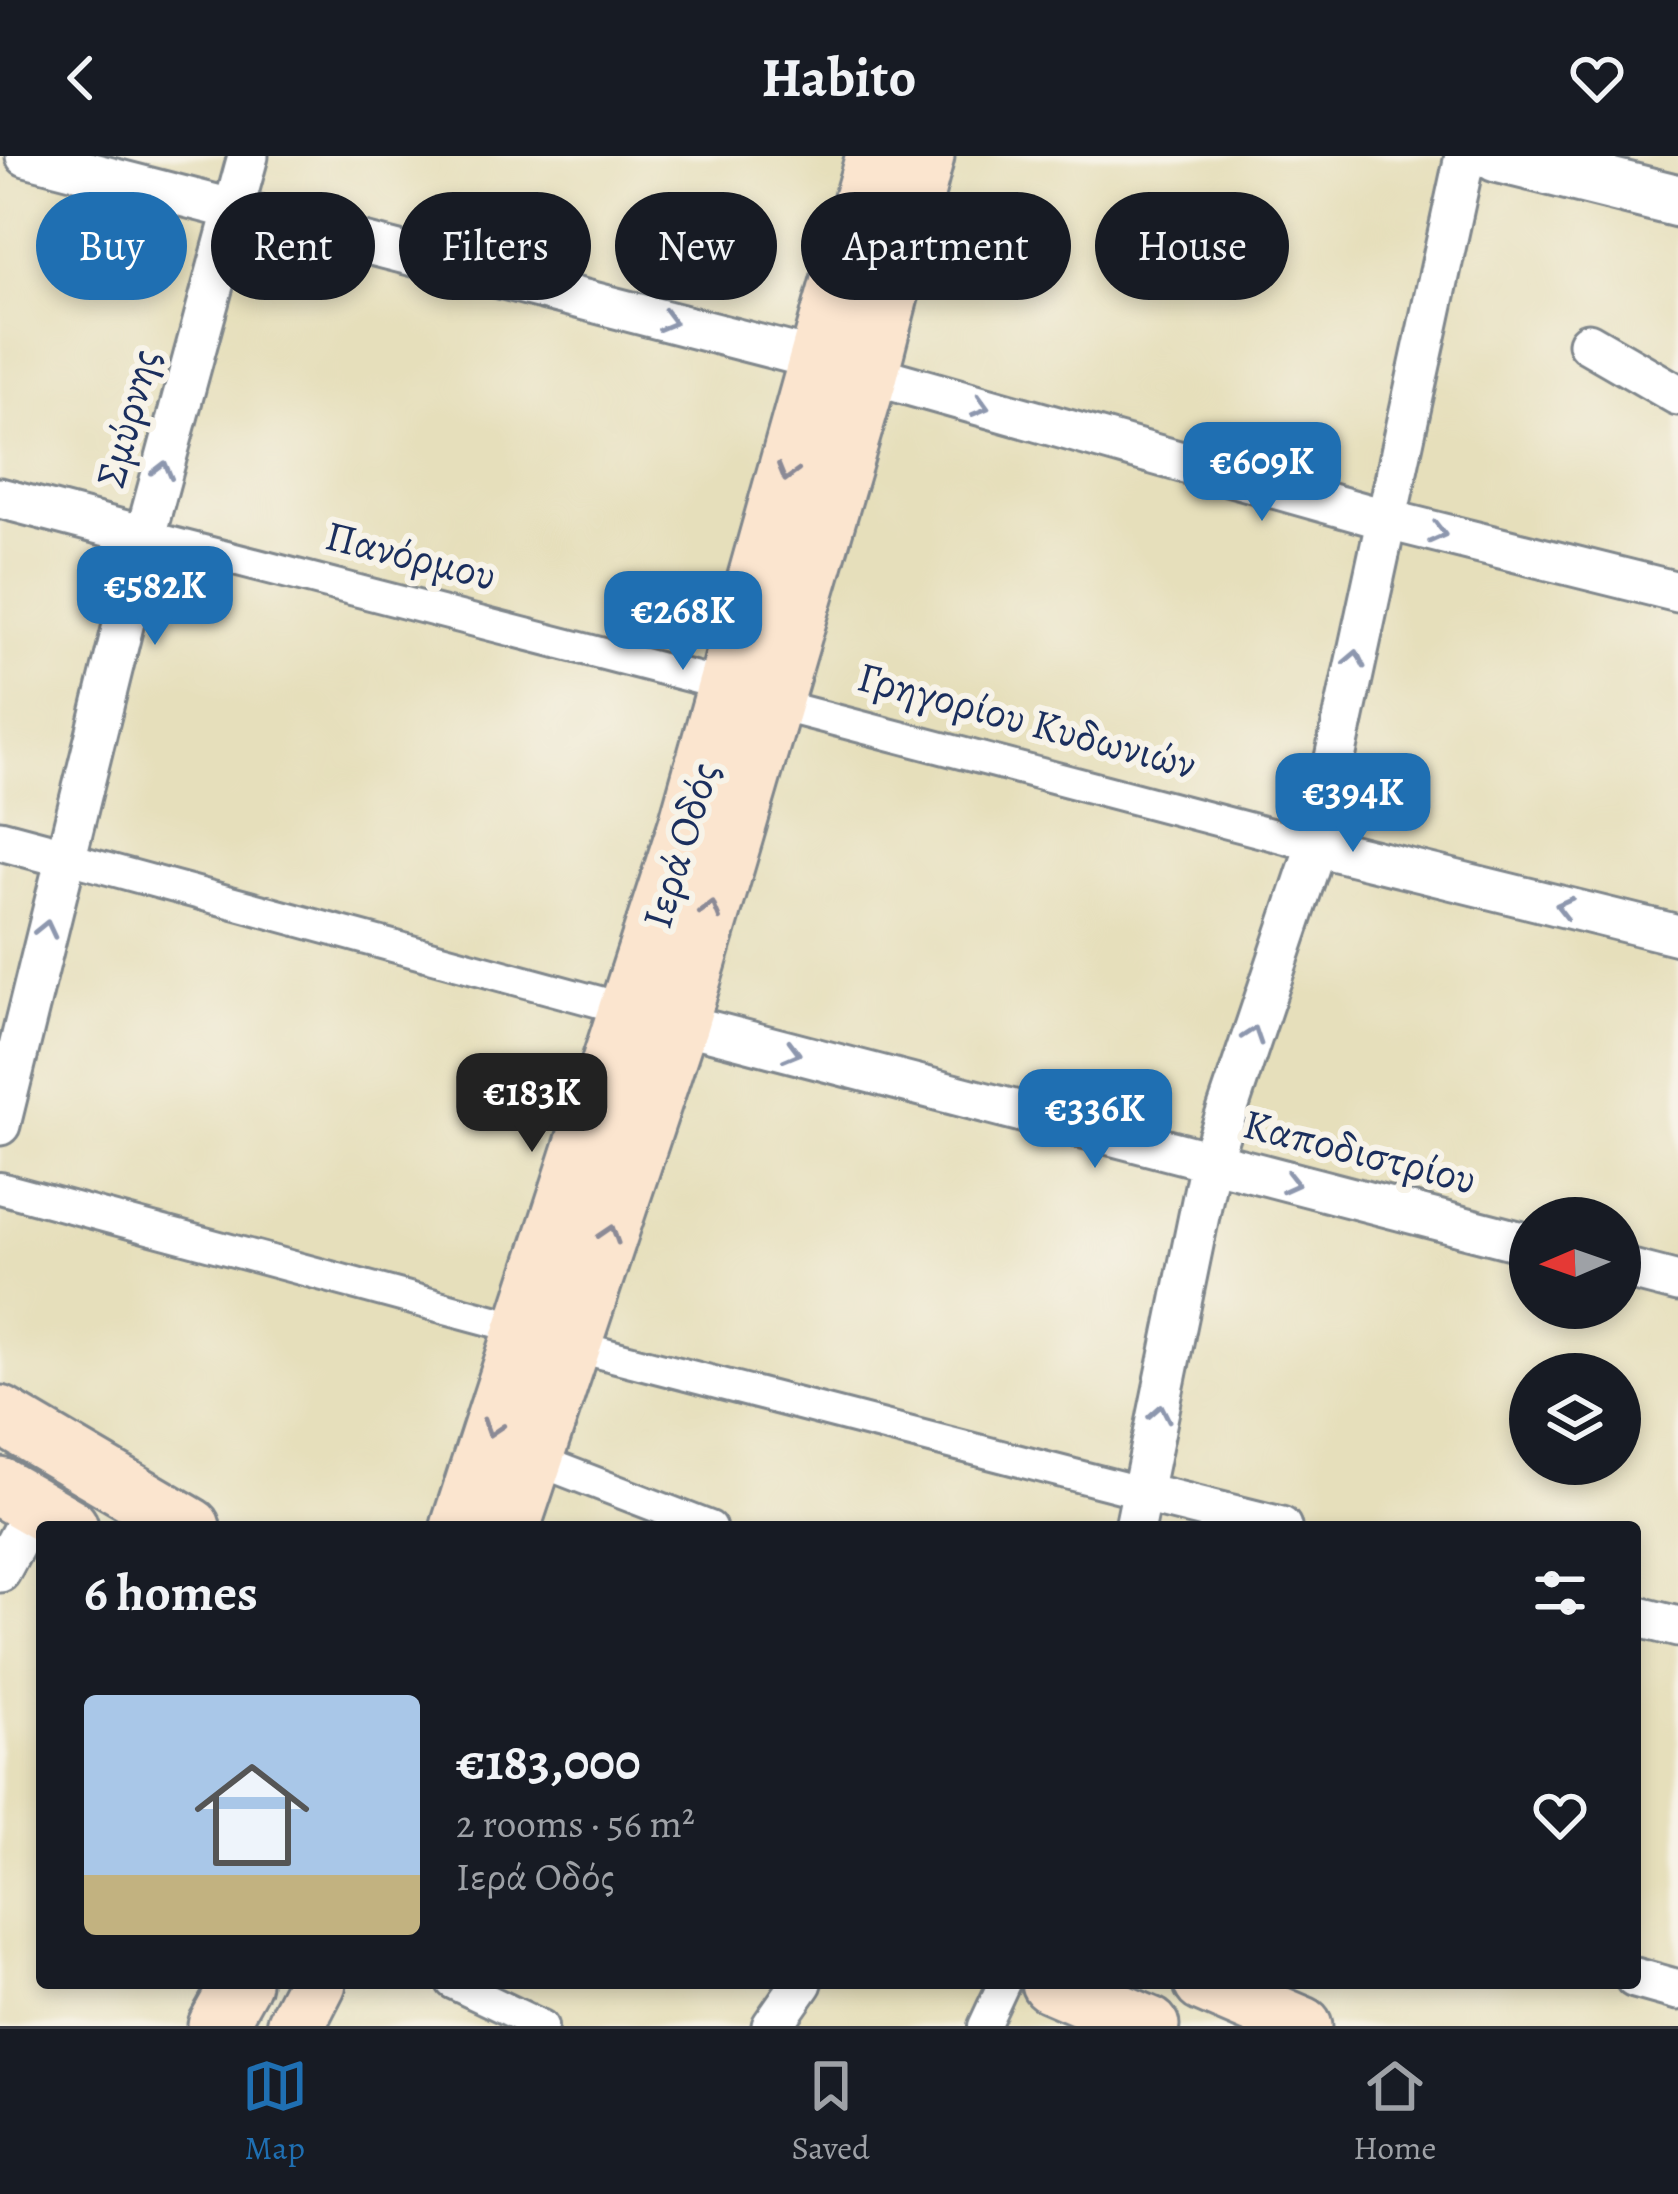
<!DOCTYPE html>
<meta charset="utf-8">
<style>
body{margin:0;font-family:Alegreya,serif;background:#20242c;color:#f1f3f6;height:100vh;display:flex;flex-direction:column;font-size:45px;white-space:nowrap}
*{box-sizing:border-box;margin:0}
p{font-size:39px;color:#9ea1a6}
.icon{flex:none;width:66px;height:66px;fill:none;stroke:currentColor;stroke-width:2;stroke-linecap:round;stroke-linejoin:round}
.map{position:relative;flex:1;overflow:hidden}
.drawer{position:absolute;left:36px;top:1365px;width:1605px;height:468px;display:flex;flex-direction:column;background:#171b24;border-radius:12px;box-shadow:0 6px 18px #0003}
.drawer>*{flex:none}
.hud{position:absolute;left:36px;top:36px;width:1608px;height:108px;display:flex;gap:24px}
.needle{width:78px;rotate:268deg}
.buttons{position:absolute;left:1509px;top:1041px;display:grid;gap:24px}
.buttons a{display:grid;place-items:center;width:132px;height:132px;border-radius:50%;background:#171b24;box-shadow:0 6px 18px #0003;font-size:60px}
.price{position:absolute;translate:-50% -102px;padding:0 27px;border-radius:24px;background:#1f6fb2;color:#fff;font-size:39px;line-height:78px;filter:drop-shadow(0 3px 6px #0008)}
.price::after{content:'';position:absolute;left:50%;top:72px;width:36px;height:27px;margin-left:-18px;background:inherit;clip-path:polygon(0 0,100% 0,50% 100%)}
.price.active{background:#222;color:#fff}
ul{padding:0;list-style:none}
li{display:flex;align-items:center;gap:36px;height:300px;padding:0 48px}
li+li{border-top:3px solid #363941}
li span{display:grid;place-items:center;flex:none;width:336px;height:240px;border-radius:12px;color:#555}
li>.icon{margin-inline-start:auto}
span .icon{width:144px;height:144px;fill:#fffc;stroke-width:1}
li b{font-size:51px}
h2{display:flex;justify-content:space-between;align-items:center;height:144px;padding:0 48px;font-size:51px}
.chip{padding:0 42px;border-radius:54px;background:#171b24;box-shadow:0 6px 18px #0003;font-size:42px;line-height:108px}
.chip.active{background:#1f6fb2;color:#fff}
header{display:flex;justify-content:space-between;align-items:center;height:156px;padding:0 48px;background:#171b24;font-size:54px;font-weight:700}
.menu{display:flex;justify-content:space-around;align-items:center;height:168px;border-top:3px solid #363941;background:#171b24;font-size:33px;color:#9ea1a6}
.menu a{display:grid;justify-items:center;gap:6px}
.menu .active{color:#1f6fb2}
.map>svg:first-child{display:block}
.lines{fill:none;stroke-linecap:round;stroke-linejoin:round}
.pedestrian-casing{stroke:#80878c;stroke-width:36}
.minor-casing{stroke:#80878c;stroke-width:45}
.tertiary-casing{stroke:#80878c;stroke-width:57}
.secondary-casing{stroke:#80878c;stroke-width:63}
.pedestrian{stroke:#fff;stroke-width:30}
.minor{stroke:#fff;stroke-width:39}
.tertiary{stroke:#fff;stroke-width:51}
.secondary{stroke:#fbe5cf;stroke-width:57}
.oneway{stroke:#8d97ae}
.oneway2{stroke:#8b8a96}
.labels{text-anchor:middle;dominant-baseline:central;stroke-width:12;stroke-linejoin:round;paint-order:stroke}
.street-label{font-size:42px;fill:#1b2f5e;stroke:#f7f3e8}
</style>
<header><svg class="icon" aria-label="back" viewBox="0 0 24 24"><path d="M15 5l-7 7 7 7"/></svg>Habito<svg class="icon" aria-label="heart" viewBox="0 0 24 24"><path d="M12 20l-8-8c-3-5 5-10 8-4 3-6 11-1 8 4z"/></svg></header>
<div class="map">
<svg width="1678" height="1870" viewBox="0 0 1678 1870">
<rect width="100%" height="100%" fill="#f7f3e8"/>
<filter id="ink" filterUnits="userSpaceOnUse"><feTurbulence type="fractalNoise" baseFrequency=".00833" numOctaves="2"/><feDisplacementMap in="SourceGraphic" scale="24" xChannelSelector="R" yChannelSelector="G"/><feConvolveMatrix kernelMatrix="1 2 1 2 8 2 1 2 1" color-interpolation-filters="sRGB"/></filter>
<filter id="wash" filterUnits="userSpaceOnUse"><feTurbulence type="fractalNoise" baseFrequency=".004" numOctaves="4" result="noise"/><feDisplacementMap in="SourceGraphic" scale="48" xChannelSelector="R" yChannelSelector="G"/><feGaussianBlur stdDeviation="2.7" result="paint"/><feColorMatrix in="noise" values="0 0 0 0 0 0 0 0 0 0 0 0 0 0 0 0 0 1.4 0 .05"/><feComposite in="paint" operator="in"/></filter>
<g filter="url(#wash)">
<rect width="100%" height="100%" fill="#e6dfbb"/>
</g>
<g filter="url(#ink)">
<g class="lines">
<g class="pedestrian-casing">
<path id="pedestrian" d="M145,380l583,150
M770,547l546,143
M64,701l565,153
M0,1032l524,141
M574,1190l570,147
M534,1303l176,68
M452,1827l90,43
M984,1870l20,-43"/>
</g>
<g class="minor-casing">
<path id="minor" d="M26,0l792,204
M1588,187l90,52
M869,218l515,145 294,73
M0,342l145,38
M0,684l64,17
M1316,690l362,89
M679,867l851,221
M0,969l145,-589 103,-380
M1620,1111l58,15
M1144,1337l137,34
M1135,1371l75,-365 106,-316 149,-690
M0,1416l35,-65
M1635,1460l43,11
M1635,1822l43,12
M772,1870l30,-43"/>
</g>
<g class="tertiary-casing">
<path id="tertiary" d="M1497,0l181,45"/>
</g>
<g class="secondary-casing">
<path id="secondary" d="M0,1259l191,112
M0,1331l69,40
M460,1371l228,-703 187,-668
M511,1371l168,-504 190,-649 56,-218
M1050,1827l100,43
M1203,1827l100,43
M217,1870l24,-43
M295,1870l22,-43"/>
</g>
<use href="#pedestrian" class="pedestrian"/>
<use href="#minor" class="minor"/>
<use href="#tertiary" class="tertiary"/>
<use href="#secondary" class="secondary"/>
</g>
<defs><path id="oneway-chevron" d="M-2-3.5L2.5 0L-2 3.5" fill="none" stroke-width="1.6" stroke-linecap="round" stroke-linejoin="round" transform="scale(3)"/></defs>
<g class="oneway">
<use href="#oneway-chevron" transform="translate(668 165) rotate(15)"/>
<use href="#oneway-chevron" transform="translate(981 250) rotate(16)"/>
<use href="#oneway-chevron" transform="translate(163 314) rotate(-75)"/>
<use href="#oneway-chevron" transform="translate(1438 377) rotate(14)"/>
<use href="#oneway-chevron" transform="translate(1355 503) rotate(-78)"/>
<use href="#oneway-chevron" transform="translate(1564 751) rotate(-166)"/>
<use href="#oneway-chevron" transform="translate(46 773) rotate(-77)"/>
<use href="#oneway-chevron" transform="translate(1253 879) rotate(-71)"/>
<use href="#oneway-chevron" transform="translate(792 896) rotate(15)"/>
<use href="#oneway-chevron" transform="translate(1291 1027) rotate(14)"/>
<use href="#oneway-chevron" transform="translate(1160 1257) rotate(-79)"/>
</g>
<g class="oneway2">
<use href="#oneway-chevron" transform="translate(787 317) rotate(106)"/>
<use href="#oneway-chevron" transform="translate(711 754) rotate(-74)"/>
<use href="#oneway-chevron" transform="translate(610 1078) rotate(-72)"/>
<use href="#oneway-chevron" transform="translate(492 1272) rotate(108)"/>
</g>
</g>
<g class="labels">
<g class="street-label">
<text transform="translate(127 262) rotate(-75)">Σμύρνης</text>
<text transform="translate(411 399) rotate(14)">Πανόρμου</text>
<text transform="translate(1027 564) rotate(15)">Γρηγορίου Κυδωνιών</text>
<text transform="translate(680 689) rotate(-73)">Ιερά Οδός</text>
<text transform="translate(1360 995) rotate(14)">Καποδιστρίου</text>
</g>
</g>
</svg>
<div class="buttons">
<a><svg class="needle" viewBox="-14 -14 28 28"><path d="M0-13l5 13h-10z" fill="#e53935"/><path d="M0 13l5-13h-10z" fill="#9ea1a6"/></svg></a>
<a><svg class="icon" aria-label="layers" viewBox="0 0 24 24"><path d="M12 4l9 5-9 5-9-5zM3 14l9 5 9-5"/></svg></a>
</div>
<b class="price" style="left:1262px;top:368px">€609K</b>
<b class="price" style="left:155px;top:492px">€582K</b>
<b class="price" style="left:683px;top:517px">€268K</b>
<b class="price" style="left:1353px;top:699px">€394K</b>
<b class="price active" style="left:532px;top:999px">€183K</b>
<b class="price" style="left:1095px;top:1015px">€336K</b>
<div class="hud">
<a class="chip active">Buy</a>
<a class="chip">Rent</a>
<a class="chip">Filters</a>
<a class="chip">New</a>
<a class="chip">Apartment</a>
<a class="chip">House</a>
</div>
<section class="drawer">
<h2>6 homes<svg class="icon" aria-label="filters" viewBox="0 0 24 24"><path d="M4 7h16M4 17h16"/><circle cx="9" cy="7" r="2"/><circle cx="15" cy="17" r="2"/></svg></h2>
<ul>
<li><span style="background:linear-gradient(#a9c7e8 75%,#c2b280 0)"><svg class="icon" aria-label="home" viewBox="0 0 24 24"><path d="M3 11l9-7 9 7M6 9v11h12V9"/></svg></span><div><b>€183,000</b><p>2 rooms · 56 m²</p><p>Ιερά Οδός</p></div><svg class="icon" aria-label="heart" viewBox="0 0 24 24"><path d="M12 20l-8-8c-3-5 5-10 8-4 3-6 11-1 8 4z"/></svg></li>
</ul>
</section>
</div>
<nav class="menu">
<a class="active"><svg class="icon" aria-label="map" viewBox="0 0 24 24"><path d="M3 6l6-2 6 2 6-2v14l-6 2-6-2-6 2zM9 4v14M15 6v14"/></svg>Map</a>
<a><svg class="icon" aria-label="saved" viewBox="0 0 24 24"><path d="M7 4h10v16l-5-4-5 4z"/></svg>Saved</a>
<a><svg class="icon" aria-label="home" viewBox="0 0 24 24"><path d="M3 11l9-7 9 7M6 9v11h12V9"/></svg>Home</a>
</nav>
